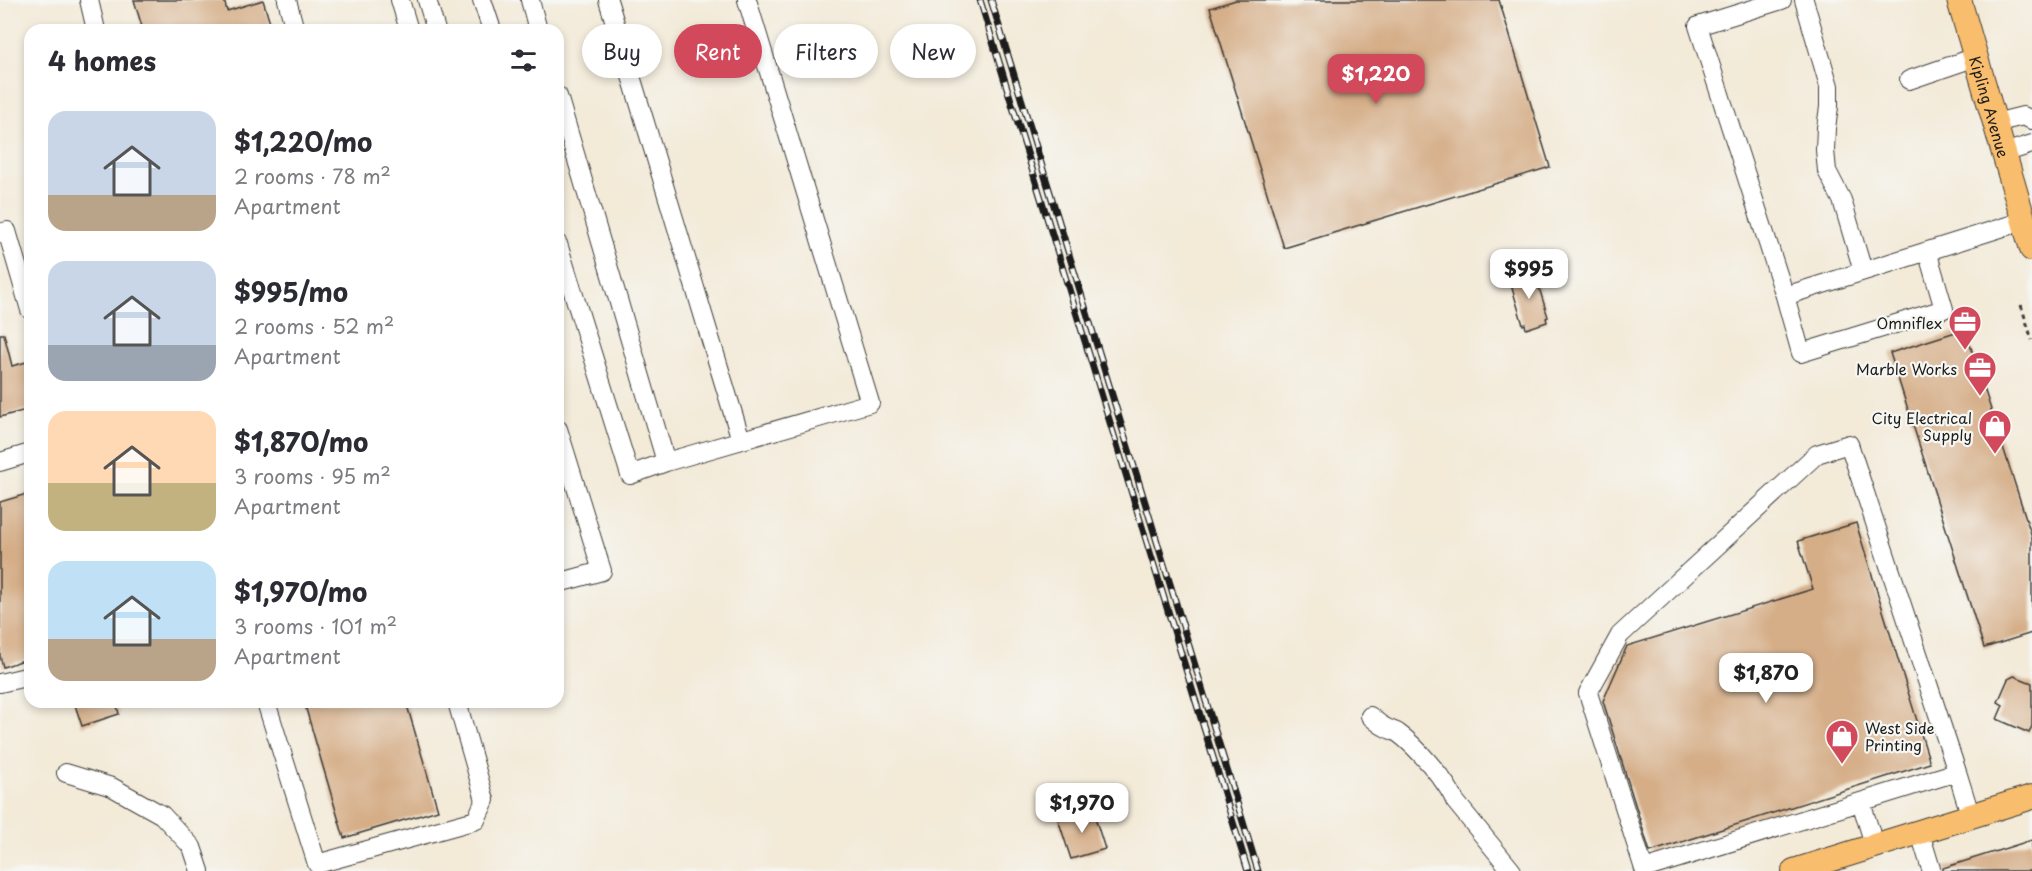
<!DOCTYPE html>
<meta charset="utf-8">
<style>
body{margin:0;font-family:"Playpen Sans",sans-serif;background:#f7f7f7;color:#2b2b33;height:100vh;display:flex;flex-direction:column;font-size:22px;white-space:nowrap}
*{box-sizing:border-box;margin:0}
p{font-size:20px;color:#7c7c81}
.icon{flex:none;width:33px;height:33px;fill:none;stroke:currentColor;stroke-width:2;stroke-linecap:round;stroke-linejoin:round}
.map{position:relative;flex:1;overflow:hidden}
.side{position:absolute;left:24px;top:24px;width:540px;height:684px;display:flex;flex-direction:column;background:#fff;border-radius:18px;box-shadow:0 3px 9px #0003}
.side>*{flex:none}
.guide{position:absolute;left:582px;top:24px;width:570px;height:54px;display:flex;gap:12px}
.price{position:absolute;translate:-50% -51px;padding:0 14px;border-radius:12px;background:#fff;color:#222;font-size:20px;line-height:39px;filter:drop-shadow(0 2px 3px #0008)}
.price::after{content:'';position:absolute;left:50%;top:36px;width:18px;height:14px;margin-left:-9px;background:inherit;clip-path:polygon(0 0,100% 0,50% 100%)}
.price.selected{background:#d1495b;color:#fff}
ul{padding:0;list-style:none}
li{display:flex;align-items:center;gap:18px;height:150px;padding:0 24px}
li span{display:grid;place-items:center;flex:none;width:168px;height:120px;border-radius:18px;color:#555}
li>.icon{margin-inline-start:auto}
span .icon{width:72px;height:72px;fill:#fffc;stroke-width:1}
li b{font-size:26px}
h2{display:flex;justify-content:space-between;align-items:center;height:72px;padding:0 24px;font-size:26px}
.pill{padding:0 21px;border-radius:27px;background:#fff;box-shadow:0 3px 9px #0003;font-size:21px;line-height:54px}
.pill.selected{background:#d1495b;color:#fff}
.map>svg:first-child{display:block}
.building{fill:#d5ae88}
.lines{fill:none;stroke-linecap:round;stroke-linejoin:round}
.minor-casing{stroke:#3c3b38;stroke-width:20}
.major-casing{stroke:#3c3b38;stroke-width:26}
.path{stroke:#3c3b38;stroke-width:3;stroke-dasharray:4.5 4.5;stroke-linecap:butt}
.minor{stroke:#fff;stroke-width:18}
.major{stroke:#f9be6d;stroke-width:24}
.rail-casing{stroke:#1c1c1c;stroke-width:7}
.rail{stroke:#f6f6f2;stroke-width:4.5;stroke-dasharray:14;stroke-linecap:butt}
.labels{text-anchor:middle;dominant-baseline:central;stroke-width:4.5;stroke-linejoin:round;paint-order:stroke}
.street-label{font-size:15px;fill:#1c1c1c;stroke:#f6f6f2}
.poi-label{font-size:15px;fill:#1c1c1c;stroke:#f6f6f2;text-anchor:end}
</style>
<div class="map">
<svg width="2032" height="871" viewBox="0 0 2032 871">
<rect width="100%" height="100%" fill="#f6f6f2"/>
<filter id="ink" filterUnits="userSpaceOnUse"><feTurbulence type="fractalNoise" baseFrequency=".0167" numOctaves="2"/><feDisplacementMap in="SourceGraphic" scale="12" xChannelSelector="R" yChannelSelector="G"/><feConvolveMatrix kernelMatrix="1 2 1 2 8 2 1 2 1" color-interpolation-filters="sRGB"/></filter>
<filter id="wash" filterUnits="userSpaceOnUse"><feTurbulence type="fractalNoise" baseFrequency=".008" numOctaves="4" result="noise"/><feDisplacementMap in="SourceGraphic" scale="24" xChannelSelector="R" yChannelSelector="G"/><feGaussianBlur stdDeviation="1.35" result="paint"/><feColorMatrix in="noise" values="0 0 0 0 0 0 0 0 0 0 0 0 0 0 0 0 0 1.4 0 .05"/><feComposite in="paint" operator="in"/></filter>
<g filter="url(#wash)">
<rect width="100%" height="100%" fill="#f3ead8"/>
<g id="blocks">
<path class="building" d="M134,0h90l3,11 36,-11 9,30h-129z
M1236,0h263l51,167 -266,81 -74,-240z
M1534,271l14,46 -2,1 1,4 -21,7 -1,-5 -2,1 -14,-47z
M1965,329l67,208v96l-48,15 -94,-295z
M0,334h4l8,32 18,-5v48l-30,8z
M30,493v165l-27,9 -3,-11v-154z
M1856,523l74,240 -280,89 -47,-151 24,-55 186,-57 -15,-48z
M2014,676l18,7v43l-3,7 -32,-14 6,-14 -5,-3 10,-23z
M74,702h42l3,12 -37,12z
M304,702h102l32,108 -94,28z
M1092,808l13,41 -34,10 -13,-40z
M2032,840v31h-89v-3z"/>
</g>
</g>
<g filter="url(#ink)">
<use href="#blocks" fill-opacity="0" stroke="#3c3b38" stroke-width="1.5"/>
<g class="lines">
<g class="minor-casing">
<path id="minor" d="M89,0l7,30
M287,0l8,30
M400,0l9,30
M427,0l9,30
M482,0l10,30
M530,0l8,30
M608,0l133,440
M1782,0l-84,26 87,270 16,57 143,-44 -17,-58
M1804,0l25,86v21l-3,21 -1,22 2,21 15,29 21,71
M1909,80l67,-23
M558,96l108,366 -36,13 -72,-231
M1995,123l28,-7 9,4
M2004,153l28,-9
M0,233l7,-2 23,79
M1785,296l238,-75
M558,429l44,142 -44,12
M0,462l30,-9
M666,462l204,-59 -123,-403
M0,683l30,-7
M266,702l51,162 159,-44 9,-20 -28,-98
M1370,716c5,4 10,9 15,11 4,3 9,3 13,6 17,12 49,48 57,68l57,70
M66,773l46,14 50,28 30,32 8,24
M1861,802l14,45
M1920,833l11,36
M1644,869l-56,-176 32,-58 197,-181 32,-10 108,328
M1645,871l-1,-2 313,-97 14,45"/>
</g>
<g class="major-casing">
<g id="major">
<path id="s1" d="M1959,0l73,249"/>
<path d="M1794,871l238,-74"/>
</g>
</g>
<path class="path" d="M2021,305l11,35"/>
<use href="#minor" class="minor"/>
<use href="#major" class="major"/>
<g class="rail-casing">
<path id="rail" d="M980,0l268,871
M991,0l267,871"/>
</g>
<use href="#rail" class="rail"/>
</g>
</g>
<defs>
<g id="office-pin" transform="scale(1.725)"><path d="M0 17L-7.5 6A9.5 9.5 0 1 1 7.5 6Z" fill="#d1495b" stroke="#f6f6f2"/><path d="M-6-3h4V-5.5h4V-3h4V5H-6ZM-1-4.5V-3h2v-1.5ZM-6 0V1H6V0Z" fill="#fff"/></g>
<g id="shop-pin" transform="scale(1.725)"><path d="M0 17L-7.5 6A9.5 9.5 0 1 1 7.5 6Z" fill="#d1495b" stroke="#f6f6f2"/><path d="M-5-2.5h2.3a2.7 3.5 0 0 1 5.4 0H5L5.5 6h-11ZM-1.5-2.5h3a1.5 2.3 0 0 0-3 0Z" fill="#fff"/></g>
</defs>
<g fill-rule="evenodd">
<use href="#office-pin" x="1965" y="322"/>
<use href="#office-pin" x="1980" y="368"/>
<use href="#shop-pin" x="1995" y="426"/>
<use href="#shop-pin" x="1842" y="736"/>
</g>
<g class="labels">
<g class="street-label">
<text stroke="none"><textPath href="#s1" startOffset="111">Kipling Avenue</textPath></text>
</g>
<g class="poi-label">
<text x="1942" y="322">Omniflex</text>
<text x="1957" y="368">Marble Works</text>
<text x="1972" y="417">City Electrical<tspan x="1972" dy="17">Supply</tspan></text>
<text x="1865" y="727" text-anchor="start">West Side<tspan x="1865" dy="17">Printing</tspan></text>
</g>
</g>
</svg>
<b class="price selected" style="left:1376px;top:105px">$1,220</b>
<b class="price" style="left:1529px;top:300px">$995</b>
<b class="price" style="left:1766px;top:704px">$1,870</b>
<b class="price" style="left:1082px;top:834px">$1,970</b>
<div class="guide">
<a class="pill">Buy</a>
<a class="pill selected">Rent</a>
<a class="pill">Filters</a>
<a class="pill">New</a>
</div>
<section class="side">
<h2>4 homes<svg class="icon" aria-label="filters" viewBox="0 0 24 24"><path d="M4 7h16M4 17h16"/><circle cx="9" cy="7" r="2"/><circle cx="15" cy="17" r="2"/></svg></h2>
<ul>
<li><span style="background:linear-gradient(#c9d6e8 70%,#b9a48a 0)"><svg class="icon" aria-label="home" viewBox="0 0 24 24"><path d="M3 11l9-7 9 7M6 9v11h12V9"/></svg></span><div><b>$1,220/mo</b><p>2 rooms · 78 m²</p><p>Apartment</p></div></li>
<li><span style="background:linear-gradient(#c9d6e8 70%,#9aa5b1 0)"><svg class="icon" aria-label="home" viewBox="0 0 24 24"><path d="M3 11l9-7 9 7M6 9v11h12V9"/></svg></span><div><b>$995/mo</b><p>2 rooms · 52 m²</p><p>Apartment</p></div></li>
<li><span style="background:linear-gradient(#ffd9b3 60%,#c2b280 0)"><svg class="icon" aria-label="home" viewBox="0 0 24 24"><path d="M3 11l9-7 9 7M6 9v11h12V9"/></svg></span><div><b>$1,870/mo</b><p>3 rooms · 95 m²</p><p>Apartment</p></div></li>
<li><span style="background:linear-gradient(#bfe0f5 65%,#b9a48a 0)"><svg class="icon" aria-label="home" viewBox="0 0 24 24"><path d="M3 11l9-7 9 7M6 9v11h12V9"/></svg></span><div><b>$1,970/mo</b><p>3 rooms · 101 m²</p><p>Apartment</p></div></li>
</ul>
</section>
</div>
